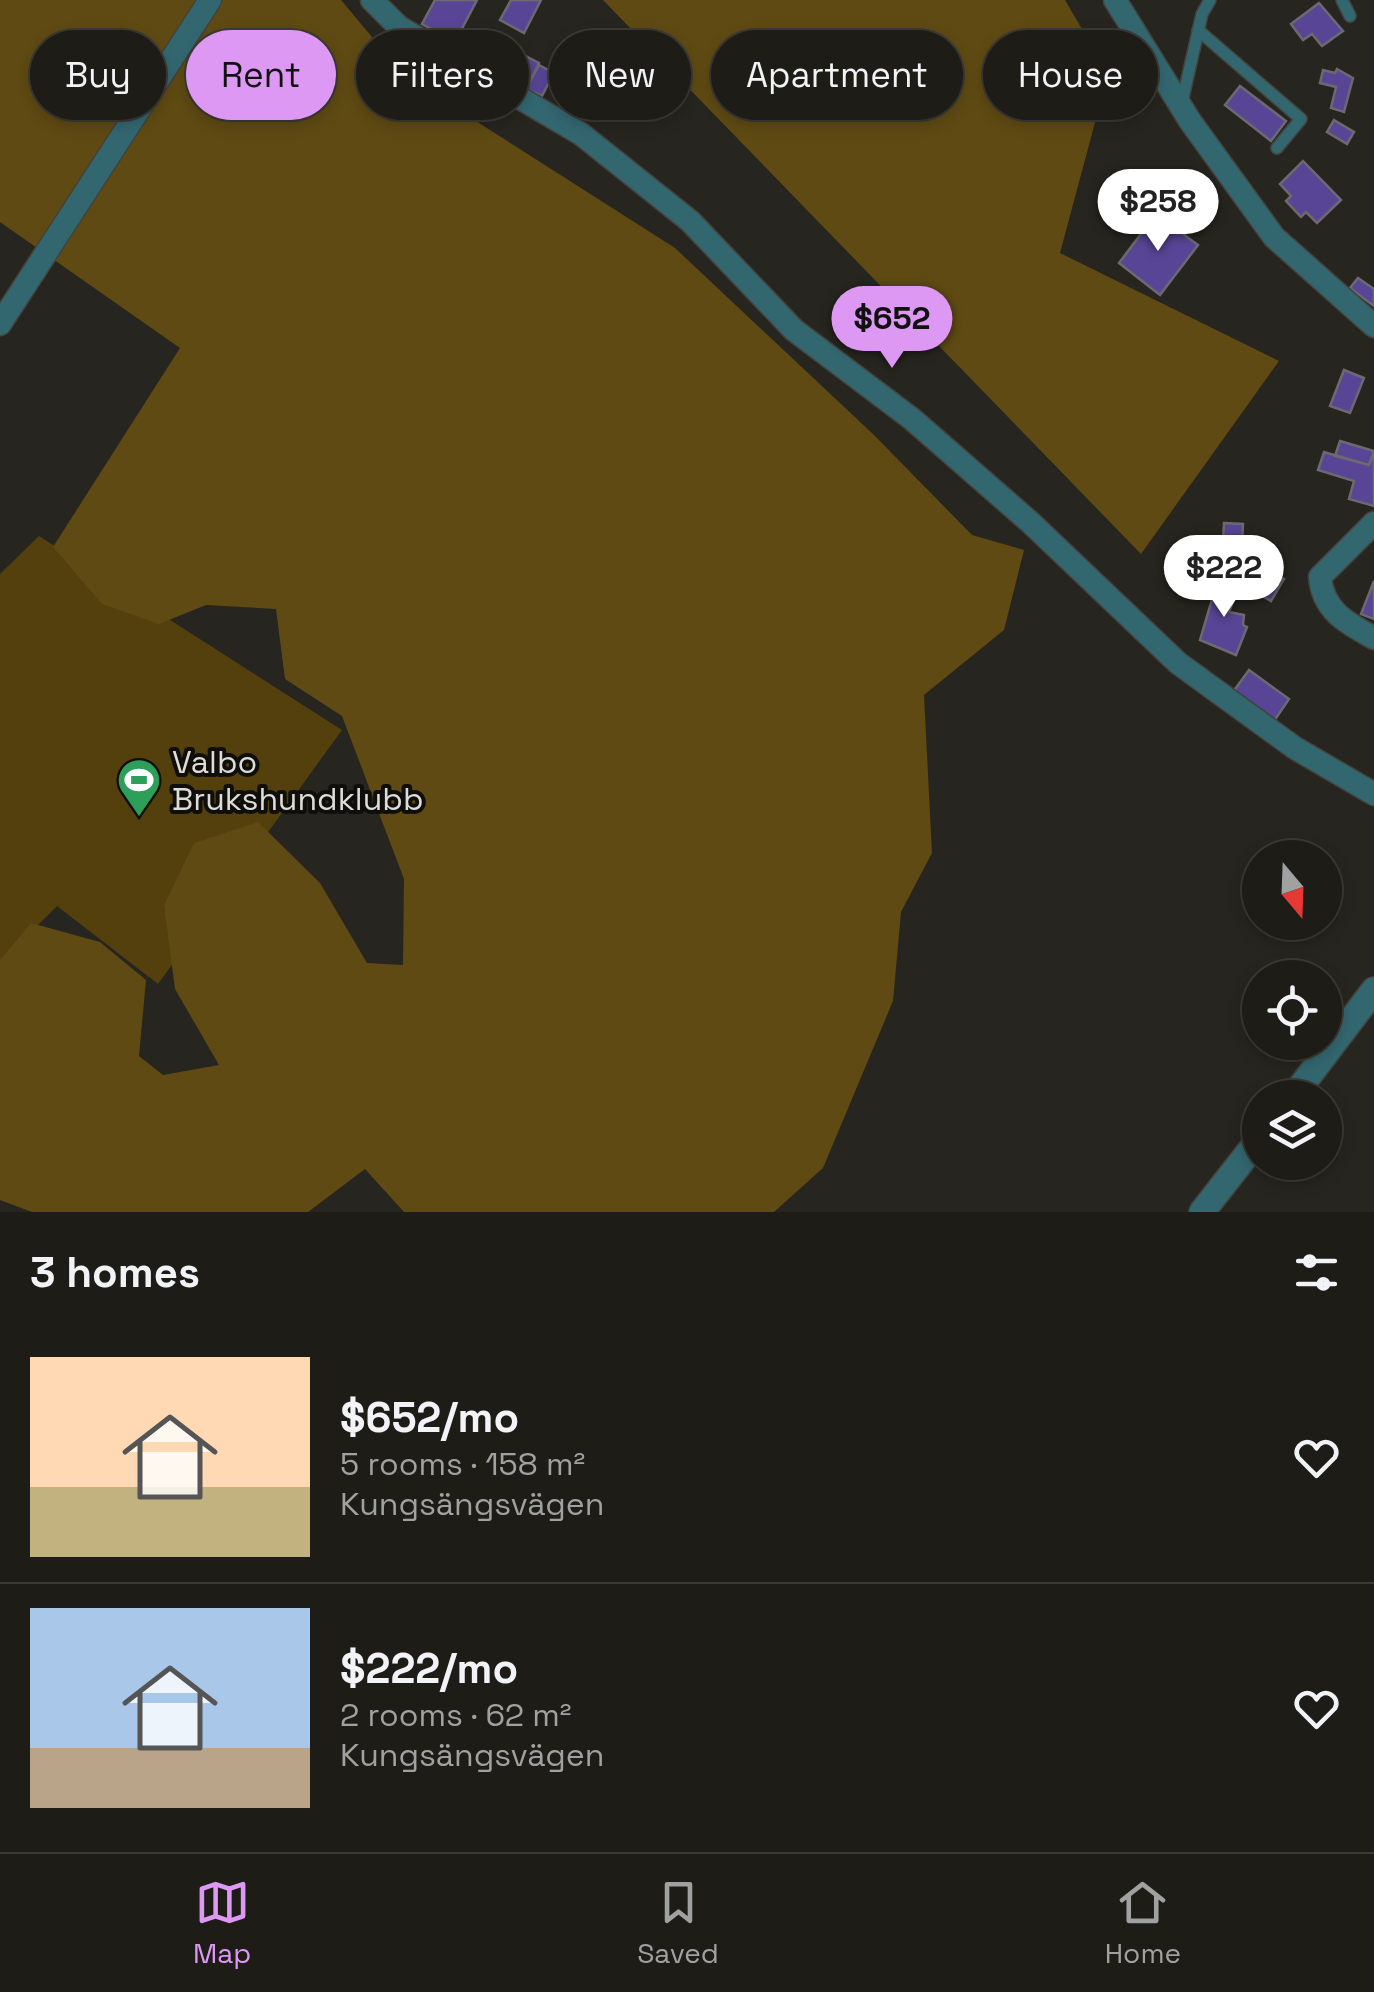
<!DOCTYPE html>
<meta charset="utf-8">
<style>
body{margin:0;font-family:"Space Grotesk",sans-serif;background:#2a2924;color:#f1f3f6;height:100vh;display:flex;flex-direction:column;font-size:38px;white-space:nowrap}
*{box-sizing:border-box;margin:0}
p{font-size:32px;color:#a0a1a1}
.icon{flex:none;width:55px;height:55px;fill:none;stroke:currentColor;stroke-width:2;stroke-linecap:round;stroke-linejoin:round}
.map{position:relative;height:1212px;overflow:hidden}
.side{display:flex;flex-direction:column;background:#1d1c17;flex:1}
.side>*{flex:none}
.hud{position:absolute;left:30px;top:30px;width:1315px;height:90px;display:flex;gap:20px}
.needle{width:65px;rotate:161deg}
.buttons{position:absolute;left:1242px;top:840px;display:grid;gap:20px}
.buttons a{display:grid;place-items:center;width:100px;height:100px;border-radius:50%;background:#1d1c17;box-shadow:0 5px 15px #0003,0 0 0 2px #3b3a36;font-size:50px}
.price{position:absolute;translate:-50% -85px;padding:0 22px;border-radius:35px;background:#fff;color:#222;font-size:32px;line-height:65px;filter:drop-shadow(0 2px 5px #0008)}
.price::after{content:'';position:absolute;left:50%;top:60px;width:30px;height:22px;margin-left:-15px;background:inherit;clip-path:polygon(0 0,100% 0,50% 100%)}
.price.current{background:#dd98f3;color:#111}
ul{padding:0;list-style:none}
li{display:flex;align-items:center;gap:30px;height:250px;padding:0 30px}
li+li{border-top:2px solid #3b3a36}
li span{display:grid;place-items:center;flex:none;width:280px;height:200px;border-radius:0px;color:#555}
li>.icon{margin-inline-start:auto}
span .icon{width:120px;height:120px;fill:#fffc;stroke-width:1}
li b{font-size:42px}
h2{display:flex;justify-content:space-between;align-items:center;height:120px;padding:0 30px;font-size:42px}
.pill{padding:0 35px;border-radius:45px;background:#1d1c17;box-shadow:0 5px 15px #0003,0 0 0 2px #3b3a36;font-size:35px;line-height:90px}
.pill.current{background:#dd98f3;color:#111}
.tabs{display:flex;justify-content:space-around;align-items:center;height:140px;border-top:2px solid #3b3a36;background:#1d1c17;font-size:28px;color:#a0a1a1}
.tabs a{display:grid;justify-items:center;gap:5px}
.tabs .current{color:#dd98f3}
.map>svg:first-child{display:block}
.green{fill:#53400c}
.forest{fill:#5f4a13}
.building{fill:#594595;stroke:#6b6a71;stroke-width:2.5}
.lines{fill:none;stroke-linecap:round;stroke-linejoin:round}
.service-casing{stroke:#44423d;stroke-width:14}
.minor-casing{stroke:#44423d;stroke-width:25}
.tertiary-casing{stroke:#44423d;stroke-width:28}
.service{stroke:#336770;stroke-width:11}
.minor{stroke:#336770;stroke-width:22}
.tertiary{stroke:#336770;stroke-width:25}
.labels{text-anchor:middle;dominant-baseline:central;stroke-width:8;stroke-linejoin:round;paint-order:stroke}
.poi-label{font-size:32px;fill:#dedcd8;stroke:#0f0e0b;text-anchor:start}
</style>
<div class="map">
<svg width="1374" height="1212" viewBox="0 0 1374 1212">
<rect width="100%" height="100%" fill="#27251f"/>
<path class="green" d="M39,536l303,194 -184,254 -101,-78 -57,57v-389z"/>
<path class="forest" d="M0,0h341l63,75 271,173 199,187 98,100 52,15 -20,80 -80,65 8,158 -31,59 -8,89 -70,167 -49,44h-370l-39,-43 -57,43h-276l-32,-12v-240l31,-37 69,19 46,38 -7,76 24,19 56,-10 -44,-76 -11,-84 30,-62 64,-21 62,61 47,80 36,2 1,-86 -62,-163 -57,-37 -9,-70 -70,-4 -47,19 -57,-20 -49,-57 127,-199 -180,-126z
M603,0h462l43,74 -48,179 219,108 -138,193z"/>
<path class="building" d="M435,0h42l-22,42 -33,-18z
M511,0h30l-17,33 -24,-13z
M1319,3l24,28 -21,15 -10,-12 -9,6 -12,-16z
M489,37l50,26 -13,27 -51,-26z
M539,65l15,8 -12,23 -16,-7z
M1337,69l16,9 -9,34 -13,-4 5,-21 -16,-4 3,-13 12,3z
M1240,86l46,35 -15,20 -46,-36z
M1334,120l20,12 -7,12 -20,-12z
M1303,161l38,39 -24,23 -11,-11 -5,5 -15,-16 5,-5 -11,-12z
M1156,214l42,31 -38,50 -41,-32z
M1358,278l16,11v17l-24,-18z
M1344,370l20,8 -14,35 -20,-7z
M1340,441l34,10 -5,14 -34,-9z
M1374,451v55l-25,-7 5,-18 -36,-11 6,-18 45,13z
M1224,523l19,1 -1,18 -19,-1z
M1251,560l33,19 -13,22 -33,-19z
M1218,579l21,8 -10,25 15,3 -1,10 4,2 -11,28 -36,-15z
M1374,581v38l-13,-5z
M1249,670l40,29 -15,22 -41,-29z"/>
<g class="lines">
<g class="service-casing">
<path id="service" d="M1342,0l8,16
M1198,30l103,89 -24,29
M1182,102l20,-88 8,-14"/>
</g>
<g class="minor-casing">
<path id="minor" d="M372,0l27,27 182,107 109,87 104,109 118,89 119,104 147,140 117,85 79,46
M1115,0l75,121 84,116 100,89
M0,324l210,-324
M1374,523l-54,54c3,34 27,46 54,61"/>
</g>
<g class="tertiary-casing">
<path id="tertiary" d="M1292,1098l82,-108
M1202,1212l58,-74"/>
</g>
<use href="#service" class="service"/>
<use href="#minor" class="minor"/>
<use href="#tertiary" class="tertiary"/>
</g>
<defs>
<g id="stadium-pin" transform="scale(2.25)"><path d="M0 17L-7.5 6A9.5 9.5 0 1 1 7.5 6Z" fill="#2e9e5b" stroke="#0f0e0b"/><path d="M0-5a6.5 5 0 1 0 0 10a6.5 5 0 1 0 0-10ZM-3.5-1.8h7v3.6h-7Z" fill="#fff"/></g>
</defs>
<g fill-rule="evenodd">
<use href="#stadium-pin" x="139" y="780"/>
</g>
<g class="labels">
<g class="poi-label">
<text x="172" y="762">Valbo<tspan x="172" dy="37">Brukshundklubb</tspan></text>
</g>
</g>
</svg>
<div class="buttons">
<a><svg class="needle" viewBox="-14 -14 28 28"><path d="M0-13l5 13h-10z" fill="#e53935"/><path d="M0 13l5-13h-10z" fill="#a0a1a1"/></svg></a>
<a><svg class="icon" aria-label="locate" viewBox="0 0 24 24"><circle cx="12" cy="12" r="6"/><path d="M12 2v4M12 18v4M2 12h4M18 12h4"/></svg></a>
<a><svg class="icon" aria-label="layers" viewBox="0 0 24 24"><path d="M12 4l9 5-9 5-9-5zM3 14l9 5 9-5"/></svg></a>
</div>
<b class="price" style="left:1158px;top:254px">$258</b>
<b class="price current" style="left:892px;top:371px">$652</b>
<b class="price" style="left:1224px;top:620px">$222</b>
<div class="hud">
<a class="pill">Buy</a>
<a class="pill current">Rent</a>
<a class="pill">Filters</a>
<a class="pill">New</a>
<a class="pill">Apartment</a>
<a class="pill">House</a>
</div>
</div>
<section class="side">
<h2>3 homes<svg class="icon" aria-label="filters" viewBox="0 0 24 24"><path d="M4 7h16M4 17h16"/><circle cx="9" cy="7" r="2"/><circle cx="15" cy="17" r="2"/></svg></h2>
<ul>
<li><span style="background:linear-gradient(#ffd9b3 65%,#c2b280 0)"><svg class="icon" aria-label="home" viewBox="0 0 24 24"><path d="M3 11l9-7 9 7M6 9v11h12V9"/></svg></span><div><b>$652/mo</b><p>5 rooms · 158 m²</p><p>Kungsängsvägen</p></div><svg class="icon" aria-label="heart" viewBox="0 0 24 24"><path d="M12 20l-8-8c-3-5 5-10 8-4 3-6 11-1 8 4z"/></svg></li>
<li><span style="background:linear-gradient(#a9c7e8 70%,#b9a48a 0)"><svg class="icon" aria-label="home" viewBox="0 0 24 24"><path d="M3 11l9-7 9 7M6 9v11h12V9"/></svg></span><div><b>$222/mo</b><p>2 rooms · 62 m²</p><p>Kungsängsvägen</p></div><svg class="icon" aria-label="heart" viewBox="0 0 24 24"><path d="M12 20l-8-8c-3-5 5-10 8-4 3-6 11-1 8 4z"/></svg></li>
</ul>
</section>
<nav class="tabs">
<a class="current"><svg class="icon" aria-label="map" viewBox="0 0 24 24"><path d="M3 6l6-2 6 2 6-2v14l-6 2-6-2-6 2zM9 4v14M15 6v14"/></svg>Map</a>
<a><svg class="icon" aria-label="saved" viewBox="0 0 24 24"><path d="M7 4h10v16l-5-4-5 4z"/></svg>Saved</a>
<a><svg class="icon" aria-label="home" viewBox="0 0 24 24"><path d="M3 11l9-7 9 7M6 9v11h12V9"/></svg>Home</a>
</nav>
